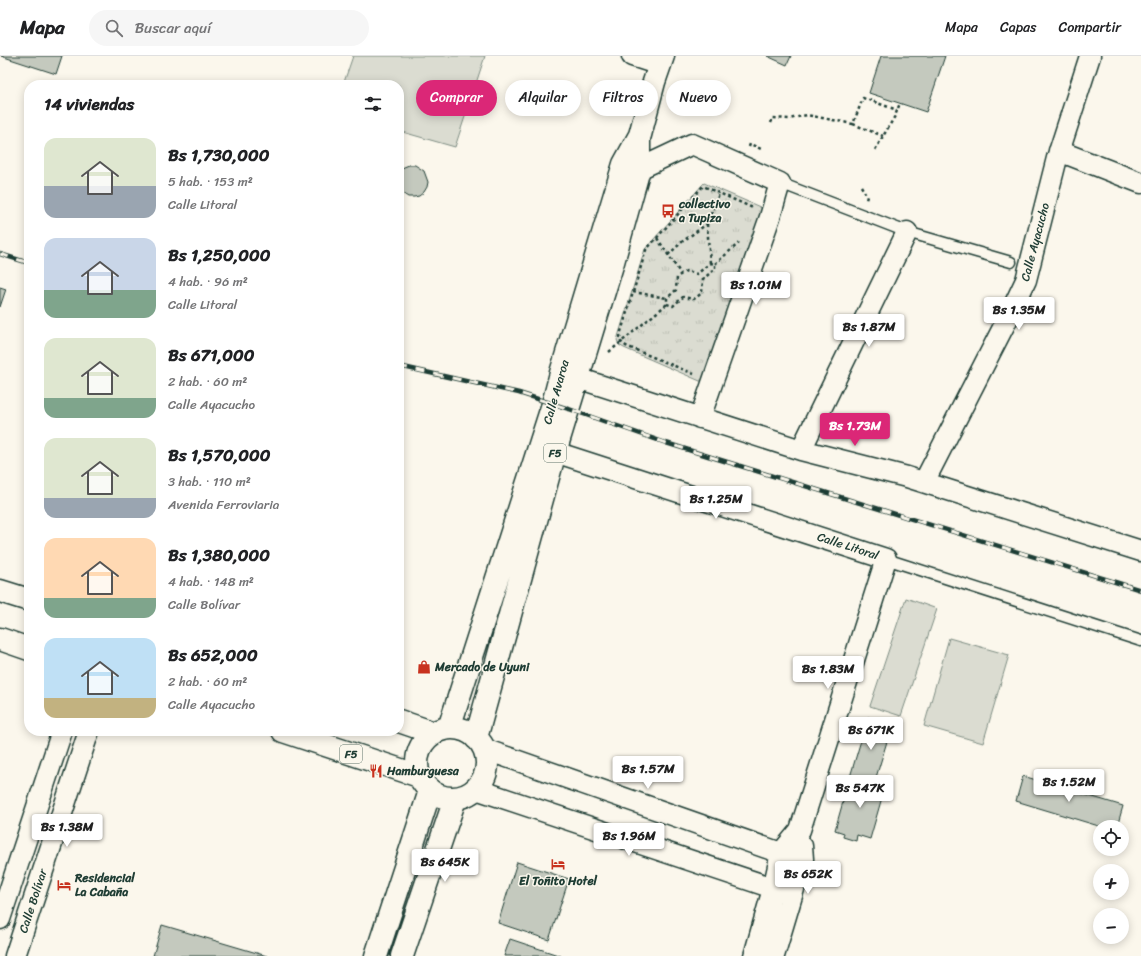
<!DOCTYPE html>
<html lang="es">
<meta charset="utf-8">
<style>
body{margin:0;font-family:Sriracha,sans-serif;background:#f6f6f6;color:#202124;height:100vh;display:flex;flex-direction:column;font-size:15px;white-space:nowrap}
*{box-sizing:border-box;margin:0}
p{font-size:13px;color:#757577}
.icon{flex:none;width:22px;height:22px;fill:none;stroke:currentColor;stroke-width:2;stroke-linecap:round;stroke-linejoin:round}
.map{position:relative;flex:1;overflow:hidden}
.side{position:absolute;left:24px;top:24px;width:380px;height:656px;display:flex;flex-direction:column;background:#fff;border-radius:16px;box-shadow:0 2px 10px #0003}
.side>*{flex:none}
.top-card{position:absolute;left:416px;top:24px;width:380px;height:36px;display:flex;gap:8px}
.controls{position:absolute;left:1093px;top:764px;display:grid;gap:8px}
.controls a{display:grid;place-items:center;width:36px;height:36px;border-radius:50%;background:#fff;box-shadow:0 2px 10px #0003;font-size:20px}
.price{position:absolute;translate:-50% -34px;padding:0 9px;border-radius:4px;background:#fff;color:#222;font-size:13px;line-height:26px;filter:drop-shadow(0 1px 2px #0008)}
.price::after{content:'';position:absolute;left:50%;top:24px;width:12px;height:9px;margin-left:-6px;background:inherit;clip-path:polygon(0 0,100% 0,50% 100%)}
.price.active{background:#db2777;color:#fff}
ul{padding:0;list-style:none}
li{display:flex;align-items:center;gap:12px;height:100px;padding:0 20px}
li span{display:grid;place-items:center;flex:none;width:112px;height:80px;border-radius:12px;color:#555}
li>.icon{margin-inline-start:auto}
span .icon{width:48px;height:48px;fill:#fffc;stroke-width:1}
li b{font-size:17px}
h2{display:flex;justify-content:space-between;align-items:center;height:48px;padding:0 20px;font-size:17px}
.pill{padding:0 14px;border-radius:18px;background:#fff;box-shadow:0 2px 10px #0003;font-size:14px;line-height:36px}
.pill.active{background:#db2777;color:#fff}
header{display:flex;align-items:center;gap:24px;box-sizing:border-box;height:56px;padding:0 20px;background:#fff;border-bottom:1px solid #e0e0e0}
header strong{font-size:19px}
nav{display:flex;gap:22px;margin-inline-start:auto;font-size:14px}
.search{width:280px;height:36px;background:#f6f6f6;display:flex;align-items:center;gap:10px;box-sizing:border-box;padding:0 14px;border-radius:22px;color:#757577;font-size:15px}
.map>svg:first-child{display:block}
.park{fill:url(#park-tufts);stroke:#7d8c82}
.garden{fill:#dbdcd1;stroke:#7d8c82}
.building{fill:#c4c9be;stroke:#1f3d34}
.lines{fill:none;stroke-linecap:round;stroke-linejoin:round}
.lane-casing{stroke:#1f3d34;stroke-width:13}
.street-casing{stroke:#1f3d34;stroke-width:23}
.secondary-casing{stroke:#1f3d34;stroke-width:25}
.highway-casing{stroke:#1f3d34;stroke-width:25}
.path{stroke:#1f3d34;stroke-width:2.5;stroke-dasharray:3 3;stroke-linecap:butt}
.lane{stroke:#fbf7ec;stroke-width:10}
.street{stroke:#fbf7ec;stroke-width:20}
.secondary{stroke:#fbf7ec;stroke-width:22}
.highway{stroke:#fbf7ec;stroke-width:22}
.rail-casing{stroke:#1f3d34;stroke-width:4.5}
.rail{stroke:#fbf7ec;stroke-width:3;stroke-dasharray:9;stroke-linecap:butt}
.labels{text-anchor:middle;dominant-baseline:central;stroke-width:3;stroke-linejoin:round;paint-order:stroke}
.shield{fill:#fbf7ec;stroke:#61756b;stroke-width:1}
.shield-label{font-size:11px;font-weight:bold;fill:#1f3d34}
.poi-label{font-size:12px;font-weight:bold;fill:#1f3d34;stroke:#fbf7ec;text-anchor:start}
.street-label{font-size:12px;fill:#1f3d34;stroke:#fbf7ec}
</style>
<header>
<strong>Mapa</strong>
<div class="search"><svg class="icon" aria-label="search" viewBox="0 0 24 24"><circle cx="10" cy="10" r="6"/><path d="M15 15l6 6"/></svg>Buscar aquí</div>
<nav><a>Mapa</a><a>Capas</a><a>Compartir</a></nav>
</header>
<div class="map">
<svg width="1141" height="900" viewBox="0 0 1141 900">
<defs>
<pattern id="park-tufts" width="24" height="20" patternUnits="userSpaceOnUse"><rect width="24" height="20" fill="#dbdcd1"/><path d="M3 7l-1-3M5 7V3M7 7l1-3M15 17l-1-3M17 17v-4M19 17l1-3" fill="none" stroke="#bcbeb4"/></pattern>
</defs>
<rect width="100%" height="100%" fill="#fbf7ec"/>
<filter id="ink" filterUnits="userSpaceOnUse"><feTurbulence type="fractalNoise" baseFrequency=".025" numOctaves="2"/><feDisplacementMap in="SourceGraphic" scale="8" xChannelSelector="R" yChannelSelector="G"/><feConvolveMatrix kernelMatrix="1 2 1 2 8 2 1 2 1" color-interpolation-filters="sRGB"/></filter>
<g filter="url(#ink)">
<path class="park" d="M704,127l56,24 3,3 -57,171h-6l-76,-33 -5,-3 -2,-5 28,-91z"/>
<path class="garden" d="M353,0h132l-30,91 -56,-16v-46h-56z
M906,542l31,11 -36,107 -31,-10z
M949,582l60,17 -26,88 -59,-17z"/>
<path class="building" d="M1,0h61l-6,18z
M767,0h24l-4,9z
M881,0h64l-19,56 -57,-19z
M409,109h6l9,6 4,11 -1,5 -3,5 -5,4 -5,1h-6l-9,-6v-20l5,-4z
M0,231l6,2 -6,18z
M868,661l24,8 -18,59 -24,-7z
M1023,720l100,30 -6,21h-15l-86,-26z
M850,721l35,10 -15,52 -13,-4 -1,6 -13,-4 1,-4 -9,-3z
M517,806l52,17 -20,61 -51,-17z
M162,869l105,31h-114z
M510,883l51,17h-57z"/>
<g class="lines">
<g class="lane-casing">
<path id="lane" d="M780,127l127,49 104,30
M886,503l255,82"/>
</g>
<g class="street-casing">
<path id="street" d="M632,0l28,9
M1059,95l82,32
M625,108l14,5 53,-25 88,39 -10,34 -70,201
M562,317l239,77 106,27 234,74
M801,394l106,-218
M555,396l331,107 -86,271 -19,23 -8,36 -19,67
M924,426l84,-164 18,-38 31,-122 33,-102
M484,693l297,104 22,6
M476,733l315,105
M0,863l62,-188
M15,900l74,-225
M774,900l29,-97 -1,-13"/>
</g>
<g class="secondary-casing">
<path id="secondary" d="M376,900l54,-165
M402,900l53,-157"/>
</g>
<g class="highway-casing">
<path id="highway" d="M0,535l29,9
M0,583l29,10
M399,665l35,12
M417 707a35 35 0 1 1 70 0a35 35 0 1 1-70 0Z
M449,672l104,-324 8,-31 63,-209 16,-29 14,-53 9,-26
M283,675l136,45
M476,682l79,-286 58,-190 26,-93v-29"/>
</g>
<path class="path" d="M771,67l2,-5 16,1 18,-4 46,9 10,-26 34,12
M853,68l30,12
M749,91l1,-3 11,5 1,-2
M875,94l20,-34 5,-13
M861,130l6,10 -1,4
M707,168l3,39
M657,182l24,36
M668,199l15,-14 24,-17 12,-30
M710,207l5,1v5l-12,10 -1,14 -8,6 -11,-2 -10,9 -6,-2v-6l9,-8 1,-13 9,-6 11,3z
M715,208l24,-21
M633,236l34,6
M609,296l58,-48
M694,318l-68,-28 -5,-4 -1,-7 26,-85 57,-64 50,22"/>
<use href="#lane" class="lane"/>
<use href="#street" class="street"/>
<use href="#secondary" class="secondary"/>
<use href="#highway" class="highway"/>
<g class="rail-casing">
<path id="rail" d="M0,198l29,9
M399,310l120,27 50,16 97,34 475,147"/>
</g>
<use href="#rail" class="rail"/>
</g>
</g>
<defs>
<g id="bus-bare" transform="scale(1.08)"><path d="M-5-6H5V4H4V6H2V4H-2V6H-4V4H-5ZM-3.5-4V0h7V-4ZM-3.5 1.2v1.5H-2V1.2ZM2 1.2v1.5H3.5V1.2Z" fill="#c8321e" stroke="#fbf7ec" stroke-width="2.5" paint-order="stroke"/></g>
<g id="shop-bare" transform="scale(1.08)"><path d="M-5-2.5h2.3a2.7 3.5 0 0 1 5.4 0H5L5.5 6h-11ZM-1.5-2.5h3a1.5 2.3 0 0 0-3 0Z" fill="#c8321e" stroke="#fbf7ec" stroke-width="2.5" paint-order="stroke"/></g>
<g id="restaurant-bare" transform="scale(1.08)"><path d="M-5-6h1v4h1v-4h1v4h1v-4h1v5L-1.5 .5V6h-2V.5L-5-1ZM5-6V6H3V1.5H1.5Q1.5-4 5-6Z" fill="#c8321e" stroke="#fbf7ec" stroke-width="2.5" paint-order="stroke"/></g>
<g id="hotel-bare" transform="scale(1.08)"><path d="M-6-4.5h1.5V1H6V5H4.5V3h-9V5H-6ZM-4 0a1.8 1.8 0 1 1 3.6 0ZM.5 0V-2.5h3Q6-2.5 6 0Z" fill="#c8321e" stroke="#fbf7ec" stroke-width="2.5" paint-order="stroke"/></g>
</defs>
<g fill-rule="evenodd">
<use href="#bus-bare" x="668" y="155"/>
<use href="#shop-bare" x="424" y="611"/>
<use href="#restaurant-bare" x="376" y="715"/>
<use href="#hotel-bare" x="558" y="808"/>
<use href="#hotel-bare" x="64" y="829"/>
</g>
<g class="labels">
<g class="shield">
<rect x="544" y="388" width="22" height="18" rx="3"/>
<rect x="340" y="689" width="22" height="18" rx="3"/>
</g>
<g class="shield-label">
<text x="555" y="397">F5</text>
<text x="351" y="698">F5</text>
</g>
<g class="poi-label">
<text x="679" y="148">collectivo<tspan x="679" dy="14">a Tupiza</tspan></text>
<text x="435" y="611">Mercado de Uyuni</text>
<text x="387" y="715">Hamburguesa</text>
<text x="75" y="822">Residencial<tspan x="75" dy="14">La Cabaña</tspan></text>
<text x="558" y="825" text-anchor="middle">El Toñito Hotel</text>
</g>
<g class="street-label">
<text transform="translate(1035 186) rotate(-75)">Calle Ayacucho</text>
<text transform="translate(556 336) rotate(-74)">Calle Avaroa</text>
<text transform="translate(848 490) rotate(18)">Calle Litoral</text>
<text transform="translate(33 845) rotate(-72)">Calle Bolívar</text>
</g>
</g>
</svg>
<div class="controls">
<a><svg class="icon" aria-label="locate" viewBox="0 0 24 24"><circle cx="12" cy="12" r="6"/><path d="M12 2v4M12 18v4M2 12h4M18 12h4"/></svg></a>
<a>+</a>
<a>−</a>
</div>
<b class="price" style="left:756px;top:250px">Bs 1.01M</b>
<b class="price" style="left:1019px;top:275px">Bs 1.35M</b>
<b class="price" style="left:869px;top:292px">Bs 1.87M</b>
<b class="price active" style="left:855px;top:391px">Bs 1.73M</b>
<b class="price" style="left:716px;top:464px">Bs 1.25M</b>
<b class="price" style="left:828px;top:634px">Bs 1.83M</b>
<b class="price" style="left:871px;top:695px">Bs 671K</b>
<b class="price" style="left:648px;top:734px">Bs 1.57M</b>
<b class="price" style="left:1069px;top:747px">Bs 1.52M</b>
<b class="price" style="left:860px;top:753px">Bs 547K</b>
<b class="price" style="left:67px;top:792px">Bs 1.38M</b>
<b class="price" style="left:629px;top:801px">Bs 1.96M</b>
<b class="price" style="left:445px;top:827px">Bs 645K</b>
<b class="price" style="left:808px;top:839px">Bs 652K</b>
<div class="top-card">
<a class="pill active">Comprar</a>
<a class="pill">Alquilar</a>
<a class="pill">Filtros</a>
<a class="pill">Nuevo</a>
</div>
<section class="side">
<h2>14 viviendas<svg class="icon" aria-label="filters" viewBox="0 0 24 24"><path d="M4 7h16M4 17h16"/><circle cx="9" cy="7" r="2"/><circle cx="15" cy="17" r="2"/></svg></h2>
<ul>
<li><span style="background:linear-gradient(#dfe7d0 60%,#9aa5b1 0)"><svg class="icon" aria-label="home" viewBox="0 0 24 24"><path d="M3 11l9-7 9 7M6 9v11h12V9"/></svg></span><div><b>Bs 1,730,000</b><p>5 hab. · 153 m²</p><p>Calle Litoral</p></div></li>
<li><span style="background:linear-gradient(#c9d6e8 65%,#7fa58c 0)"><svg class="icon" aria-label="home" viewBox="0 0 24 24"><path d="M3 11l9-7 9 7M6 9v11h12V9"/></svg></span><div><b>Bs 1,250,000</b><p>4 hab. · 96 m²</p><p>Calle Litoral</p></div></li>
<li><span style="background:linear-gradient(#dfe7d0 75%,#7fa58c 0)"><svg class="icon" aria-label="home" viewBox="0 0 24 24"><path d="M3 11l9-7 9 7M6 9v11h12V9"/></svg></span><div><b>Bs 671,000</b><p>2 hab. · 60 m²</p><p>Calle Ayacucho</p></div></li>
<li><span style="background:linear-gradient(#dfe7d0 75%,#9aa5b1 0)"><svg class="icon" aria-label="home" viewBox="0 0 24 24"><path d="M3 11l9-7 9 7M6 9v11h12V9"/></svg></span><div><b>Bs 1,570,000</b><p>3 hab. · 110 m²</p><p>Avenida Ferroviaria</p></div></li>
<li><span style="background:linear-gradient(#ffd9b3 75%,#7fa58c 0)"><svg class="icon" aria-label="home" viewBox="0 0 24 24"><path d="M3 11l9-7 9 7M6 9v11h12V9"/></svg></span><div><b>Bs 1,380,000</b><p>4 hab. · 148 m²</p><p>Calle Bolívar</p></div></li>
<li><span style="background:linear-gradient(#bfe0f5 75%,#c2b280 0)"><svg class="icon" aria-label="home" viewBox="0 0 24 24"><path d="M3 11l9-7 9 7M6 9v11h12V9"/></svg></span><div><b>Bs 652,000</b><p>2 hab. · 60 m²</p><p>Calle Ayacucho</p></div></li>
</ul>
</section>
</div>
